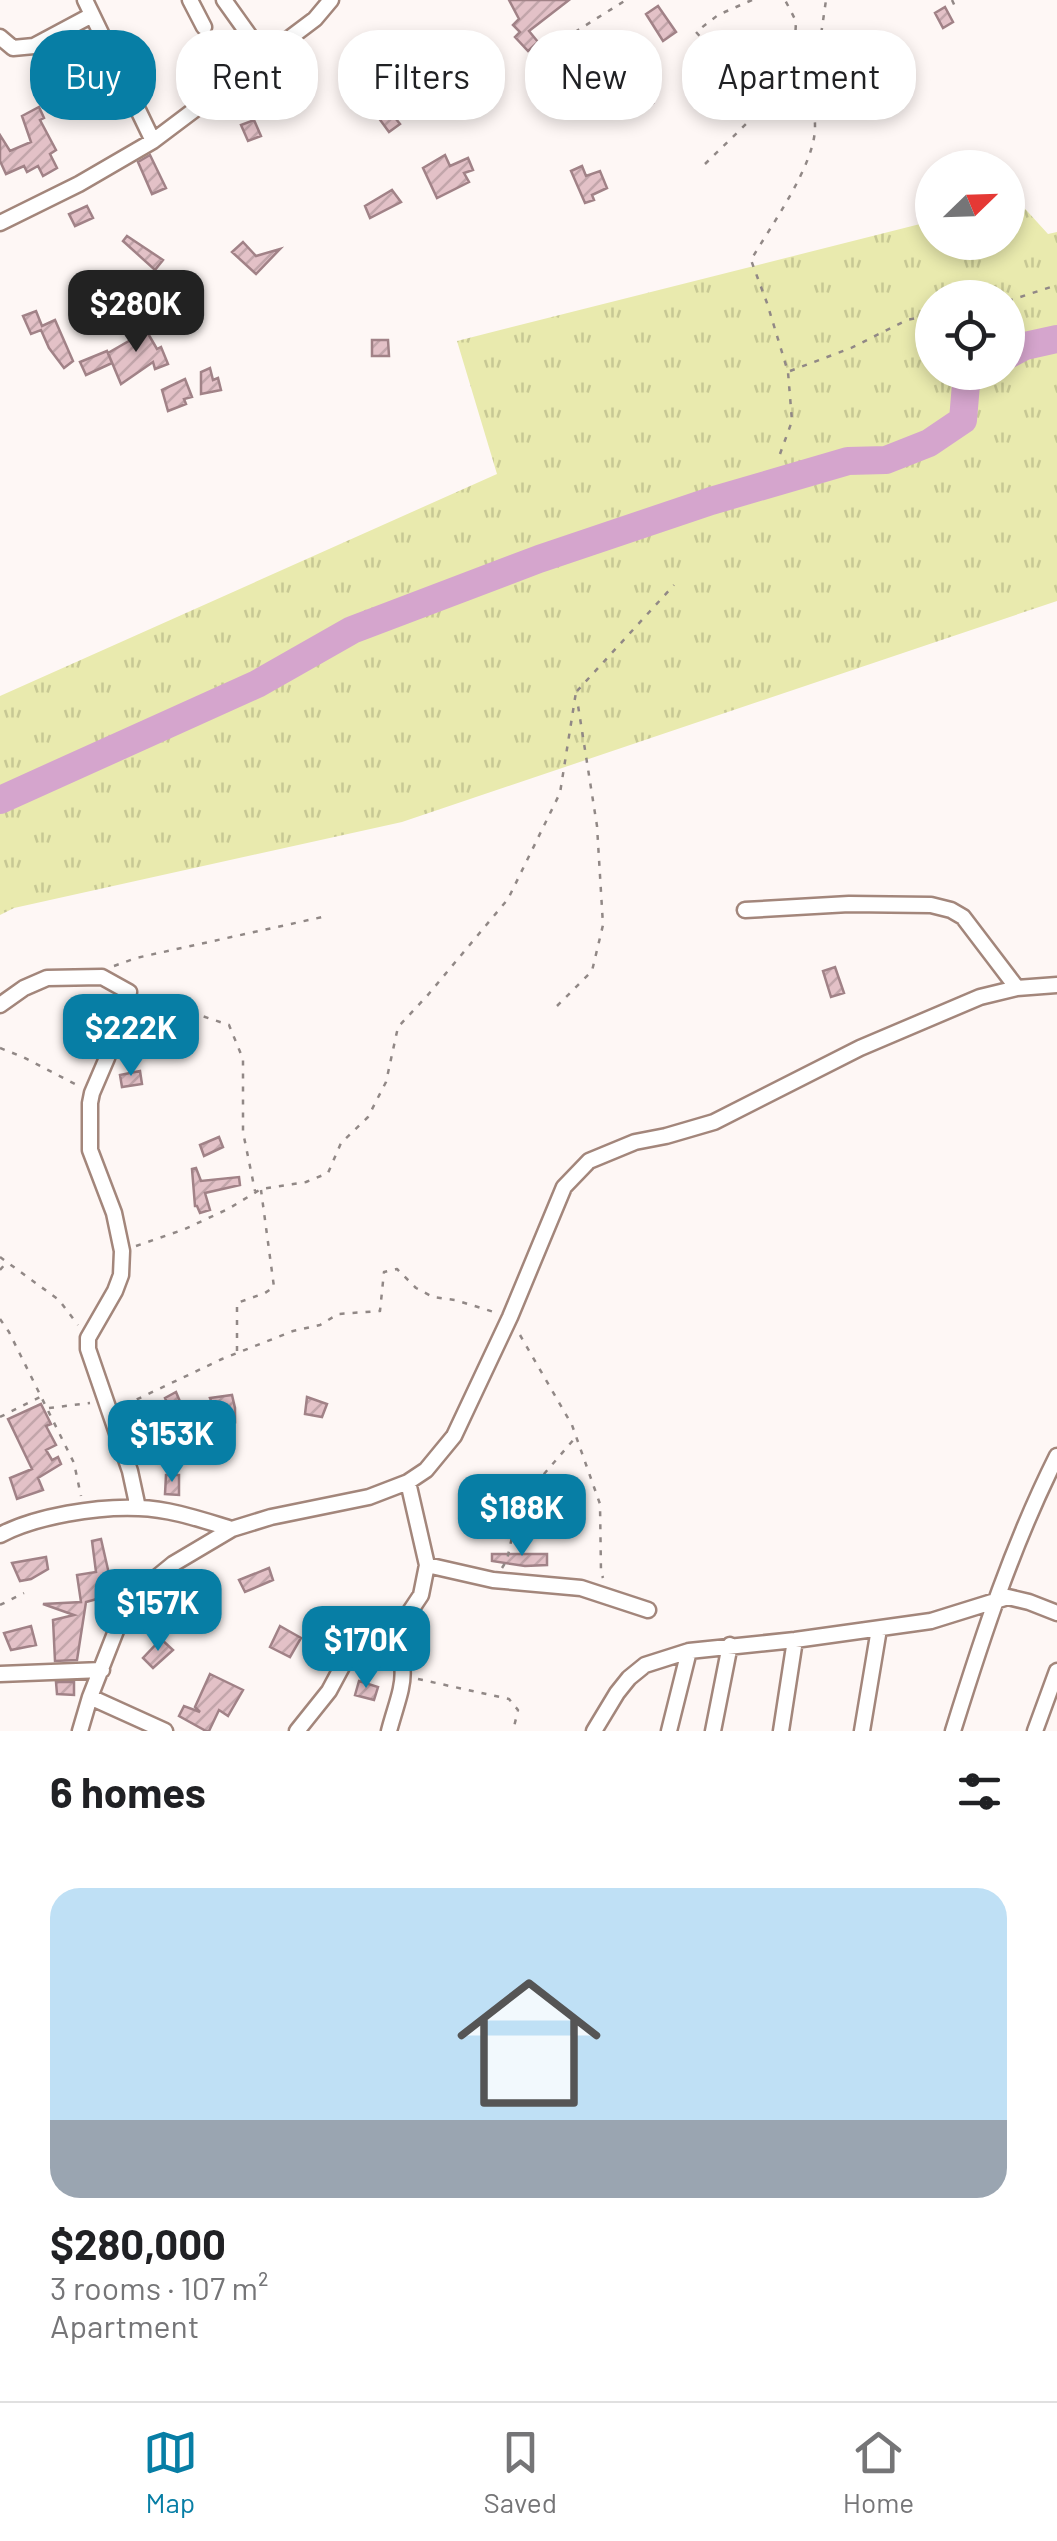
<!DOCTYPE html>
<meta charset="utf-8">
<style>
body{margin:0;font-family:Barlow,sans-serif;background:#f2f2f2;color:#202124;height:100vh;display:flex;flex-direction:column;font-size:38px;white-space:nowrap}
*{box-sizing:border-box;margin:0}
p{font-size:32px;color:#757577}
.icon{flex:none;width:55px;height:55px;fill:none;stroke:currentColor;stroke-width:2;stroke-linecap:round;stroke-linejoin:round}
.map{position:relative;height:1731px;overflow:hidden}
.sheet{display:flex;flex-direction:column;background:#fff;flex:1}
.sheet>*{flex:none}
.banner{position:absolute;left:30px;top:30px;width:998px;height:90px;display:flex;gap:20px}
.needle{width:65px;rotate:67deg}
.buttons{position:absolute;left:915px;top:150px;display:grid;gap:20px}
.buttons a{display:grid;place-items:center;width:110px;height:110px;border-radius:50%;background:#fff;box-shadow:0 5px 15px #0003;font-size:50px}
.price{position:absolute;translate:-50% -85px;padding:0 22px;border-radius:20px;background:#077ea5;color:#fff;font-size:32px;line-height:65px;filter:drop-shadow(0 2px 5px #0008)}
.price::after{content:'';position:absolute;left:50%;top:60px;width:30px;height:22px;margin-left:-15px;background:inherit;clip-path:polygon(0 0,100% 0,50% 100%)}
.price.current{background:#222;color:#fff}
ul{padding:0;list-style:none}
li{display:grid;align-content:center;gap:20px;height:530px;padding:0 50px}
li span{display:grid;place-items:center;height:310px;border-radius:30px;color:#555}
li>.icon{margin-inline-start:auto}
span .icon{width:180px;height:180px;fill:#fffc;stroke-width:1}
li b{font-size:42px}
h2{display:flex;justify-content:space-between;align-items:center;height:120px;padding:0 50px;font-size:42px}
.pill{padding:0 35px;border-radius:40px;background:#fff;box-shadow:0 5px 15px #0003;font-size:35px;line-height:90px}
.pill.current{background:#077ea5;color:#fff}
.tab-bar{display:flex;justify-content:space-around;align-items:center;height:140px;border-top:2px solid #e0e0e0;background:#fff;font-size:28px;color:#757577}
.tab-bar a{display:grid;justify-items:center;gap:5px}
.tab-bar .current{color:#077ea5}
.map>svg:first-child{display:block}
.grass{fill:url(#grass-tufts);fill-rule:evenodd}
.lines{fill:none;stroke-linecap:round;stroke-linejoin:round}
.river{stroke:#d5a5cd;stroke-width:28}
.building{fill:url(#building-hatch);stroke:#a18287;stroke-width:2.5}
.street-casing{stroke:#a3867b;stroke-width:19}
.path{stroke:#918886;stroke-width:2.5;stroke-dasharray:5 8;stroke-linecap:butt}
.street{stroke:#fff;stroke-width:14}
</style>
<div class="map">
<svg width="1057" height="1731" viewBox="0 0 1057 1731">
<defs>
<pattern id="grass-tufts" width="24" height="20" patternUnits="userSpaceOnUse" patternTransform="scale(2.5)"><rect width="24" height="20" fill="#e9eaae"/><path d="M3 7l-1-3M5 7V3M7 7l1-3M15 17l-1-3M17 17v-4M19 17l1-3" fill="none" stroke="#c7c894"/></pattern>
<pattern id="building-hatch" width="6" height="6" patternUnits="userSpaceOnUse" patternTransform="scale(2.5)"><rect width="6" height="6" fill="#e3c1c7"/><path d="M-1 1l2-2M0 6l6-6M5 7l2-2" fill="none" stroke="#c2a5aa"/></pattern>
</defs>
<rect width="100%" height="100%" fill="#fef7f5"/>
<path class="grass" d="M1017,200l31,34 9,-2v369l-655,221 -388,86 -14,7v-219l497,-222 -40,-133 475,-120v21h76v-40zM932,298h76v74h-76z"/>
<g class="lines">
<path class="river" d="M1008,355l17,-9 32,-7
M0,800l257,-116 95,-54 187,-71 172,-58 137,-40 38,-1 43,-17 34,-23 3,-36 11,-12"/>
</g>
<path class="building" d="M509,0h60l-40,31 9,11 -10,9 -13,-14 5,-5 -7,-7 6,-6z
M658,6l18,26 -13,9 -17,-27z
M945,7l8,15 -10,6 -8,-15z
M226,42l9,12 -42,28 -8,-13 13,-9 1,2z
M76,52l11,14 -3,2 18,33 -15,8 -13,-28 3,-2 -13,-19z
M649,93l4,10 -32,14 -4,-11z
M39,107l5,11 -4,2 16,30 -6,4 7,14 -14,8 -5,-10 -11,6 -3,-6 -18,8 -6,-13v-26l10,16 21,-9 -9,-26z
M388,109l12,15 -11,8 -11,-15z
M254,120l7,16 -13,5 -7,-16z
M150,155l16,33 -14,6 -14,-32z
M445,155l5,11 18,-8 5,12 -9,3 5,9 -32,16 -14,-30z
M582,166l4,10 14,-5 7,17 -15,7 2,5 -9,3 -14,-32z
M392,190l9,12 -31,16 -5,-12z
M87,206l6,12 -18,8 -6,-12z
M127,236l36,24 -8,10 -32,-29z
M243,242l13,14 24,-7 -24,25 -24,-22z
M186,279l11,14 -13,8 -11,-12z
M36,311l6,15 13,-6 18,41 -9,7 -15,-20 -8,-18 -10,4 -8,-18z
M143,325l14,24 4,-2 7,17 -13,5 -2,-7 -32,22 -13,-31 26,-15 -4,-6z
M372,340h16l1,16h-17z
M107,351l5,12 -26,12 -6,-13z
M210,368l3,12 5,-2 3,12 -20,4v-22z
M185,379l7,18 -8,2 2,5 -18,7 -6,-21z
M835,967l9,26 -13,4 -8,-26z
M140,1071l2,13 -20,3 -2,-12z
M219,1137l4,10 -19,9 -4,-11z
M196,1168l5,13 38,-4 1,8 -35,8 5,17 -10,3 -3,-7h-2l-3,-37z
M176,1392l13,31 -11,5 -13,-30z
M232,1395l3,13v14l-16,-2 -9,-22z
M307,1397l20,7 -5,13 -17,-3z
M41,1404l10,20 -5,2 10,19 -10,5 6,10 6,-3 3,7 -23,14 5,12 -26,9 -7,-21 22,-9 -24,-50z
M166,1475h13v20l-14,-1z
M101,1539l8,35 12,15 -6,5 -29,8 -9,58 -22,1 -2,-41 21,-5 -31,-11 38,-2 -4,-27 19,-3 -4,-31z
M492,1554h55v11l-22,1 -33,-5z
M46,1557l2,12 -17,10 -11,2 -8,-18z
M269,1568l4,12 -28,12 -6,-12z
M31,1626l5,19 -25,5 -7,-17z
M280,1626l21,12 -11,19 -20,-10z
M161,1639l12,11 -20,18 -10,-10z
M210,1674l33,16 -15,26 -9,-6 -10,21h-3l-27,-15 5,-10 16,6 -5,-5z
M359,1681l19,6 -4,13 -19,-5z
M56,1682h18v13l-17,-1z"/>
<g class="lines">
<g class="street-casing">
<path id="street" d="M85,0l68,141
M190,0l14,27
M224,0l40,56
M0,37l13,11 21,-2 58,-31
M0,223l79,-39 74,-43 162,-122 16,-19
M745,910l104,-6 82,1 20,5 12,7 54,71
M0,1005l24,-17 23,-10 55,-1 27,15 -22,66 -15,35 -2,10v47l24,63 8,38 -1,24 -6,16 -27,47v11l42,122 8,37
M0,1535c36,-19 98,-29 139,-27 32,1 63,12 93,21
M427,1565l66,15 88,8 67,22
M383,1627c32,41 18,59 6,104
M0,1674l102,-4
M90,1697l75,34
M80,1731l10,-34 31,-79 19,-27 33,-27 59,-35 39,-12 98,-20 39,-15 18,-12 28,-34 56,-119 54,-130 25,-26 46,-19 31,-6 48,-14 146,-74 120,-51 37,-9 40,-3
M297,1731l32,-40 22,-41 15,-13 43,-24 12,-18 6,-30 -19,-83
M594,1731l23,-38 12,-15 16,-13 44,-14 106,-11 136,-19 77,-24 21,5 28,11
M669,1731l20,-80
M713,1731l17,-86
M781,1731l14,-91
M862,1731l17,-102
M953,1731c30,-96 59,-185 104,-275
M1035,1731l22,-60"/>
</g>
<path class="path" d="M752,0l-34,15 -22,17 66,73
M952,0l5,11
M575,32l51,-32
M786,85l33,-36 7,-49
M705,164l78,-76 11,-27 2,-40 -11,-21
M1008,301l49,-16
M790,371l61,-23 56,-28 25,-5
M780,454l12,-33 -4,-49 -21,-69 -16,-43c19,-33 65,-96 64,-134 0,-20 -6,-42 -9,-62
M577,691l97,-106
M114,966l22,-8 191,-42
M142,996l87,29 14,34v73l12,59
M557,1006l35,-35 11,-46 -6,-99 -20,-127
M0,1048l23,9 54,28
M136,1246l49,-17 43,-20 33,-20 45,-7 22,-9 13,-30 27,-26 18,-35 12,-55 29,-31 81,-97 52,-106 16,-101
M0,1257l59,43 19,25
M0,1270l6,-7
M0,1319l9,13 65,131 7,33
M520,1335l52,90 28,79 1,68 2,6
M237,1351v-48l28,-10 9,-6 -13,-97
M125,1405l97,-46 71,-28 27,-6 18,-11 42,-3 4,-39 13,-3 19,19 17,9 22,3 39,12
M49,1408l41,-5
M0,1417l40,-20
M502,1568l5,-8 7,-32 13,-19 17,-35 31,-36
M0,1605l24,-12
M418,1679l91,20 9,11 -5,21"/>
<use href="#street" class="street"/>
</g>
</svg>
<div class="buttons">
<a><svg class="needle" viewBox="-14 -14 28 28"><path d="M0-13l5 13h-10z" fill="#e53935"/><path d="M0 13l5-13h-10z" fill="#757577"/></svg></a>
<a><svg class="icon" aria-label="locate" viewBox="0 0 24 24"><circle cx="12" cy="12" r="6"/><path d="M12 2v4M12 18v4M2 12h4M18 12h4"/></svg></a>
</div>
<b class="price current" style="left:136px;top:355px">$280K</b>
<b class="price" style="left:131px;top:1079px">$222K</b>
<b class="price" style="left:172px;top:1485px">$153K</b>
<b class="price" style="left:522px;top:1559px">$188K</b>
<b class="price" style="left:158px;top:1654px">$157K</b>
<b class="price" style="left:366px;top:1691px">$170K</b>
<div class="banner">
<a class="pill current">Buy</a>
<a class="pill">Rent</a>
<a class="pill">Filters</a>
<a class="pill">New</a>
<a class="pill">Apartment</a>
</div>
</div>
<section class="sheet">
<h2>6 homes<svg class="icon" aria-label="filters" viewBox="0 0 24 24"><path d="M4 7h16M4 17h16"/><circle cx="9" cy="7" r="2"/><circle cx="15" cy="17" r="2"/></svg></h2>
<ul>
<li><span style="background:linear-gradient(#bfe0f5 75%,#9aa5b1 0)"><svg class="icon" aria-label="home" viewBox="0 0 24 24"><path d="M3 11l9-7 9 7M6 9v11h12V9"/></svg></span><div><b>$280,000</b><p>3 rooms · 107 m²</p><p>Apartment</p></div></li>
</ul>
</section>
<nav class="tab-bar">
<a class="current"><svg class="icon" aria-label="map" viewBox="0 0 24 24"><path d="M3 6l6-2 6 2 6-2v14l-6 2-6-2-6 2zM9 4v14M15 6v14"/></svg>Map</a>
<a><svg class="icon" aria-label="saved" viewBox="0 0 24 24"><path d="M7 4h10v16l-5-4-5 4z"/></svg>Saved</a>
<a><svg class="icon" aria-label="home" viewBox="0 0 24 24"><path d="M3 11l9-7 9 7M6 9v11h12V9"/></svg>Home</a>
</nav>
